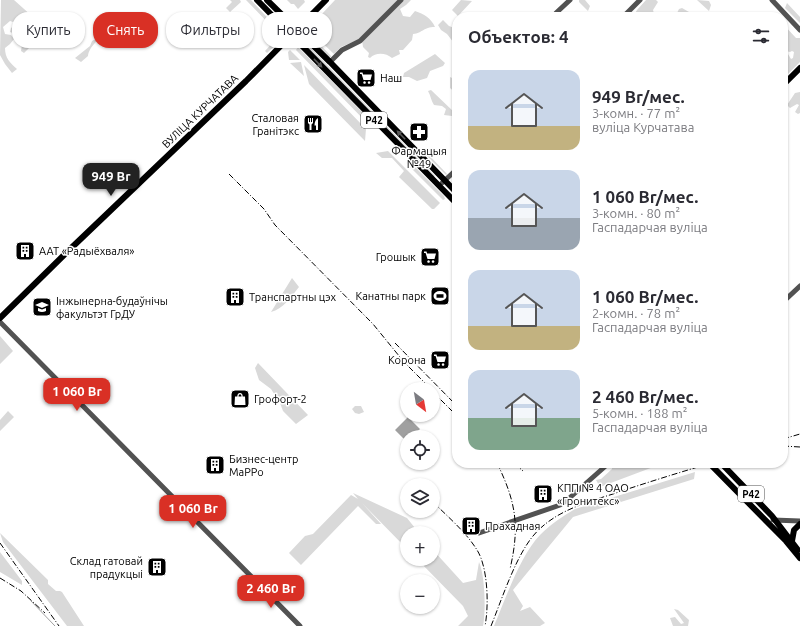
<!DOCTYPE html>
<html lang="ru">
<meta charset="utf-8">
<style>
body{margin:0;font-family:Ubuntu,sans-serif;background:#f2f2f3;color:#2b2b33;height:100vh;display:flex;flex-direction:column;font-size:15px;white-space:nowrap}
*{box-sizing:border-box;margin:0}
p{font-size:13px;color:#7c7c81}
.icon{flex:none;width:22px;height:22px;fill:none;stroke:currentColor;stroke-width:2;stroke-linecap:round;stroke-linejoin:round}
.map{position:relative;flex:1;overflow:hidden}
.panel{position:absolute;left:452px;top:12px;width:336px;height:456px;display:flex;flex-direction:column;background:#fff;border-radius:16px;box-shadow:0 1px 3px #0004}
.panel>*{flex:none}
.guide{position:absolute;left:12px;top:12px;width:380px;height:36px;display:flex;gap:8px}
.needle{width:26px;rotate:149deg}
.buttons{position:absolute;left:400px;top:382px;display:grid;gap:8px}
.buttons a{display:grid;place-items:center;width:40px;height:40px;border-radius:50%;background:#fff;box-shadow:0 1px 3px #0004;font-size:20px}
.price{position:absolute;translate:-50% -34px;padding:0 9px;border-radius:8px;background:#d93025;color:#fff;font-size:13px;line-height:26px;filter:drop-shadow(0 1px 2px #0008)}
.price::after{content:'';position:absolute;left:50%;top:24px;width:12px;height:9px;margin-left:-6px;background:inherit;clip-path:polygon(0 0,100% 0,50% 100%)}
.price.active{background:#222;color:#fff}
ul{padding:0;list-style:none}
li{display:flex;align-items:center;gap:12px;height:100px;padding:0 16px}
li span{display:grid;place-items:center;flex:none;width:112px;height:80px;border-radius:12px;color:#555}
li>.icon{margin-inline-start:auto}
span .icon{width:48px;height:48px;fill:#fffc;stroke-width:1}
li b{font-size:17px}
h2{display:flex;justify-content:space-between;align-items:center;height:48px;padding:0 16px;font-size:17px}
.chip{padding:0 14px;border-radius:16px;background:#fff;box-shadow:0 1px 3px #0004;font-size:14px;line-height:36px}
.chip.active{background:#d93025;color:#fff}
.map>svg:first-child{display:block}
.green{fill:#d9d9d9}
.water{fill:#a0a0a0}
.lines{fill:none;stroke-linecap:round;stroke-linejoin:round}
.stream{stroke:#a0a0a0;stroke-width:1}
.minor{stroke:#525252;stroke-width:5}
.major{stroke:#000;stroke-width:6}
.rail{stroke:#000;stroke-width:1;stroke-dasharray:6 2 1 2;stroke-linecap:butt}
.oneway{fill:#595959}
.labels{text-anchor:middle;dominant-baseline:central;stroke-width:3;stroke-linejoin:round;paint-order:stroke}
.shield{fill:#fff;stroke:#4c4c4c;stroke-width:1}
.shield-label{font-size:10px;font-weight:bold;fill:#000}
.poi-label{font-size:11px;fill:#000;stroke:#fff;text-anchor:start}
.street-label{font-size:11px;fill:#000;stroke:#fff}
</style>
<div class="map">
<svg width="800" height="626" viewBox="0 0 800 626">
<rect width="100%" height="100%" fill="#fff"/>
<path class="green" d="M1,0h13l19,17 10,6 2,5 -5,1 -7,15 -9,9 -3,-2 2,-14 -13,-5 1,-4 3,-2 -1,-4 -3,-1 -7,6 2,7 6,1 3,4 -4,5 -5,4c0,10 5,15 12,21l-5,4 -7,-9 -5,-9z
M230,0h10l1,2 -11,10 -4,-4 6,-6z
M246,0h5l27,29v2h-2z
M287,0h17l1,2 -7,7 -4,-5h-3z
M335,0h64l-39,39 -19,8 -7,7 -22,-21 -3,-10 6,-6 5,-1z
M404,0h7l-5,5 -6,4 3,7 7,1 5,-6c9,3 16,7 20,16 -12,0 -12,6 -22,7l-1,6 -9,10h-4l1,4 -8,4c-6,-5 -16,-6 -22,0l-2,-1 1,-4 -6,-6 -1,-7z
M461,0l11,1 -14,15 -6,-6z
M579,0h6l5,6 -2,5 -9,-9z
M646,0h10l2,2 -5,8 2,7h-5l-2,-3 -5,-1 -2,4h-8l4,-7z
M697,0l12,1 2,4 -2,6z
M787,3l13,14v6l-15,-15z
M682,8l7,4 1,5 -13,-1v-3l2,-4z
M202,16l7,7 5,-4 5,4 -4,5 13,13 -6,5 -25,-25z
M443,20l6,6 8,3v18l-10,-13 -6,-4 -3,-5z
M225,22l13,13 -3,3h-4l-11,-11z
M783,24l13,14h4v24l-17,17 1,-24 4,-1 3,5 2,-1 1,-6 -2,-1 -2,1 -4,-1 1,-4 -4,-4z
M109,25l2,2 -1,3c-8,6 -21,16 -22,26l-7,6 -6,-4 15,-12 2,-5 5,-3 -3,-2c5,-4 9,-8 15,-11z
M309,35h2l20,21v1h-3l-20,-21z
M276,39l3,3 -12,11 -2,-2z
M304,41l131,135 -2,1 -131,-134z
M298,47l74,75v2l-3,1 -73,-75z
M290,50l10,10h-11l-1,-8z
M435,54l10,9 -2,3 -13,5 -3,7 -10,3 -8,-4h-6l1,-4z
M301,62l3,14 -14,-13z
M304,65l62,64 -1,12 -56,-57z
M450,77c8,3 7,9 7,17l-7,-6z
M431,90l24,23 2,3v12l-5,-12 -8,-1 2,-6 -4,-3 -8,-1c-3,-4 -3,-9 -6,-14z
M800,92v21l-2,1 -3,-2 4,-7 -2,-1 -7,4 -3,-3 8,-12z
M388,151l52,52 -6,6h-2l-33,-32 5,-6 -12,-13h-10l-6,-5z
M426,152l21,22 -1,1 -20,-20z
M407,162l8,5 29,29 1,3 -2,1 -37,-37z
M292,278l7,9c-8,10 -16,22 -28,25z
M0,336l13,15 -13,13z
M258,363l50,52 -12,9 -13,-13 -3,-8 -9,-14 -12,-9 -4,-12z
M355,406h6l3,6 -5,2 -4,-1 -3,-4z
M8,411l6,6 -14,14v-11z
M616,463h48l-64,24 -4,-7 5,-1 11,-10v-3z
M695,472l-1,7 -121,38 -60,73 10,16 -3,5 10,-4 15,16 -5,3h-46c11,-26 27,-72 46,-91 11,-11 23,-19 35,-26z
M353,493l54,25 12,15h-12v16l-45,-46 19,21h-5l-18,-18 -57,59 -12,-12 16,-17 8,-2 38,-39 7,4z
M0,533l48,47v4l8,7h4l2,1 22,34h-17l-64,-84z
M433,550l30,33 13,-3 3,-18c6,13 7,50 4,64h-25l10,-10 -5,-10 -46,-47h16z
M0,552l22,29v4l-22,-13z
M674,609l4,1 11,10 -1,6h-15l-3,-8 5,-1 6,7 3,-1z"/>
<path class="water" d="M408,417l12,12 -8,8h-5v5l-12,-12z"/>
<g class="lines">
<path class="stream" d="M31,601l24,25"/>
<path class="minor" d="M772,0l28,30
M560,17l-4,-4 14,-13
M623,17l17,-17
M330,62l12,-12 18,-9 41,-41
M442,183l15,-14
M783,302l17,-16
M0,322l300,304
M773,520l27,1
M479,533l81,-28 6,-4 43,-38"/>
<path class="major" d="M257,0l200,204
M267,0l63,62 127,131
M783,85l17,-17
M0,318l66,-65 180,-172 80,-81
M709,463l77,78 14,17
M721,463l51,53 26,34
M792,541l2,-11 6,-6"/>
<path class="rail" d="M229,174l35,35 11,16 98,99 31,38 27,27
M395,343l62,63
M433,392l24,24
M783,439l17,-5
M783,446l17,1
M497,463c19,39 23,63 13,106
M514,463l9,8
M433,502c15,15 33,30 44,48 11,17 12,56 8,76
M0,543l59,83
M0,578l21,13 24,22
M491,626c11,-27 24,-68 42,-90 20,-24 51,-33 80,-42 32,-11 65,-21 98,-31"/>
</g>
<defs><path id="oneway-solid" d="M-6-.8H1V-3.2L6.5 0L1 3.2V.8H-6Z"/></defs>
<g class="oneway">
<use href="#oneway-solid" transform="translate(318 63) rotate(46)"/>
<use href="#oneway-solid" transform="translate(401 135) rotate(-134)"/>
</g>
<defs>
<g id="supermarket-square" transform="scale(1)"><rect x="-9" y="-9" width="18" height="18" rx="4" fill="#000" stroke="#fff"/><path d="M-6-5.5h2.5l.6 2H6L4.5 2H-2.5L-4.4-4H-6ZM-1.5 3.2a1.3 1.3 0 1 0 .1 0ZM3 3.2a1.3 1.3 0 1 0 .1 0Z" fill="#fff"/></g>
<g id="restaurant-square" transform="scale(1)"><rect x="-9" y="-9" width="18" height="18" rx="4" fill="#000" stroke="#fff"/><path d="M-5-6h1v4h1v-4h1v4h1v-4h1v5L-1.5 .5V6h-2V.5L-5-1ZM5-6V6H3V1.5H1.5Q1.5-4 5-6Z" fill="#fff"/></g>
<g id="pharmacy-square" transform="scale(1)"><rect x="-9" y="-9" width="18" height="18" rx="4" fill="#000" stroke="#fff"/><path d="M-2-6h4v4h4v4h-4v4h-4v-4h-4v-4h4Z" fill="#fff"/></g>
<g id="building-square" transform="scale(1)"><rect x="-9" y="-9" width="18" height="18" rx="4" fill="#000" stroke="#fff"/><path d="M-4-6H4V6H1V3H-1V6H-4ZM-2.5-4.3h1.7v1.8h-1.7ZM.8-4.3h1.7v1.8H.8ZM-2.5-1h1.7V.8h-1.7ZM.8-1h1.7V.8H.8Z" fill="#fff"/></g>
<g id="stadium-square" transform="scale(1)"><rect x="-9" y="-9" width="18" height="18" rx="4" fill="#000" stroke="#fff"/><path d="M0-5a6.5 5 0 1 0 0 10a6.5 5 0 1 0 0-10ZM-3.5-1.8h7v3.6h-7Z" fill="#fff"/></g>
<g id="university-square" transform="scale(1)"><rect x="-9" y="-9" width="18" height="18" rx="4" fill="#000" stroke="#fff"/><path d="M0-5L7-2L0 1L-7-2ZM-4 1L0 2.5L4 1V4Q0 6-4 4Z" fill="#fff"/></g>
<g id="shop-square" transform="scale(1)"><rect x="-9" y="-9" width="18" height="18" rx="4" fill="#000" stroke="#fff"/><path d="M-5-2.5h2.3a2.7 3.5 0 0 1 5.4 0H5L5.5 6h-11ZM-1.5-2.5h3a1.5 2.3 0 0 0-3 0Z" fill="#fff"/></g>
</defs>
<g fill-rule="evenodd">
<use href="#supermarket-square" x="366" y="78"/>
<use href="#restaurant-square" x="313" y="124"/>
<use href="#pharmacy-square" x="419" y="132"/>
<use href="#building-square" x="25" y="251"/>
<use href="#supermarket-square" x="430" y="257"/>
<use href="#stadium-square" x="440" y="296"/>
<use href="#building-square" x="235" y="297"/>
<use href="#university-square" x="42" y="307"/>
<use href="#supermarket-square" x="440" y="360"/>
<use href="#shop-square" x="240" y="399"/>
<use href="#building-square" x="215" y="465"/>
<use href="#building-square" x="543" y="494"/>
<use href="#building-square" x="471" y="526"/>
<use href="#building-square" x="157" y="567"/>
</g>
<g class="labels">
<g class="shield">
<rect x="361" y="112" width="26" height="16" rx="3"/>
<rect x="738" y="486" width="26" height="16" rx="3"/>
</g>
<g class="shield-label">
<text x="374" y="120">Р42</text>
<text x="751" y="494">Р42</text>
</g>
<g class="poi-label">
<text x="380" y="78">Наш</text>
<text x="299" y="118" text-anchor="end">Сталовая<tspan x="299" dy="13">Гранітэкс</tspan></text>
<text x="419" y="151" text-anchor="middle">Фармацыя<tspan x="419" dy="13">№49</tspan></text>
<text x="39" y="251">ААТ «Радыёхваля»</text>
<text x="416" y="257" text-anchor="end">Грошык</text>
<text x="426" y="296" text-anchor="end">Канатны парк</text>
<text x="249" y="297">Транспартны цэх</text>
<text x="56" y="301">Інжынерна-будаўнічы<tspan x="56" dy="13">факультэт ГрДУ</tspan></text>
<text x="426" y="360" text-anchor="end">Корона</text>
<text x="254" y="399">Грофорт-2</text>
<text x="229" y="459">Бизнес-центр<tspan x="229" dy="13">МаРРо</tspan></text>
<text x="557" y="488">КПП № 4 ОАО<tspan x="557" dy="13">«Гронитекс»</tspan></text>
<text x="485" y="526">Прахадная</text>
<text x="143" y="561" text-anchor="end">Склад гатовай<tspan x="143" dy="13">прадукцыі</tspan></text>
</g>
<g class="street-label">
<text transform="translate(200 111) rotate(-44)">ВУЛІЦА КУРЧАТАВА</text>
</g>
</g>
</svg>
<div class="buttons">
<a><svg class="needle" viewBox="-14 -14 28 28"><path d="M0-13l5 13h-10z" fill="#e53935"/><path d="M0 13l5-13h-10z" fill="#7c7c81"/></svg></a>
<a><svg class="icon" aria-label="locate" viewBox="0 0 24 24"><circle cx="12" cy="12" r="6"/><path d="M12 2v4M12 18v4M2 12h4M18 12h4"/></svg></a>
<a><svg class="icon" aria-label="layers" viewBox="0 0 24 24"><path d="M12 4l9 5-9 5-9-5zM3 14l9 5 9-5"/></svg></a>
<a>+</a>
<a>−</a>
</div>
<b class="price active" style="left:111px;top:197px">949 Br</b>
<b class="price" style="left:77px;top:412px">1 060 Br</b>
<b class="price" style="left:193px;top:529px">1 060 Br</b>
<b class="price" style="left:271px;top:609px">2 460 Br</b>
<div class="guide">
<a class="chip">Купить</a>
<a class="chip active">Снять</a>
<a class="chip">Фильтры</a>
<a class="chip">Новое</a>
</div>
<section class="panel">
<h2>Объектов: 4<svg class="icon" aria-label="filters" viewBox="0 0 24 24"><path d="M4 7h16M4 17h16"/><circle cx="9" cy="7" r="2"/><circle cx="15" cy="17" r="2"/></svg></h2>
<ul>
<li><span style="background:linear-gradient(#c9d6e8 70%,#c2b280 0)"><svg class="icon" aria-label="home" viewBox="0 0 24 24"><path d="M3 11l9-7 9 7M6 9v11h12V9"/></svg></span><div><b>949 Br/мес.</b><p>3-комн. · 77 m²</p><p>вуліца Курчатава</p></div></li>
<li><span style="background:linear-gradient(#c9d6e8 60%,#9aa5b1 0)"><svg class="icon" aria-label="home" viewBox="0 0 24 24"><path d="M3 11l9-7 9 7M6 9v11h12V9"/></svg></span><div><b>1 060 Br/мес.</b><p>3-комн. · 80 m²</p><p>Гаспадарчая вуліца</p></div></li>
<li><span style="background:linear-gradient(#c9d6e8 70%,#c2b280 0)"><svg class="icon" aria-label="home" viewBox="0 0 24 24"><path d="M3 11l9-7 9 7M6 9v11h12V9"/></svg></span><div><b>1 060 Br/мес.</b><p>2-комн. · 78 m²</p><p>Гаспадарчая вуліца</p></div></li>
<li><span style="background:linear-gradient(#c9d6e8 60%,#7fa58c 0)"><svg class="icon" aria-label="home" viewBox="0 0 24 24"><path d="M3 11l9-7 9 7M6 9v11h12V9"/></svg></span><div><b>2 460 Br/мес.</b><p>5-комн. · 188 m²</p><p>Гаспадарчая вуліца</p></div></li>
</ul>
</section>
</div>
